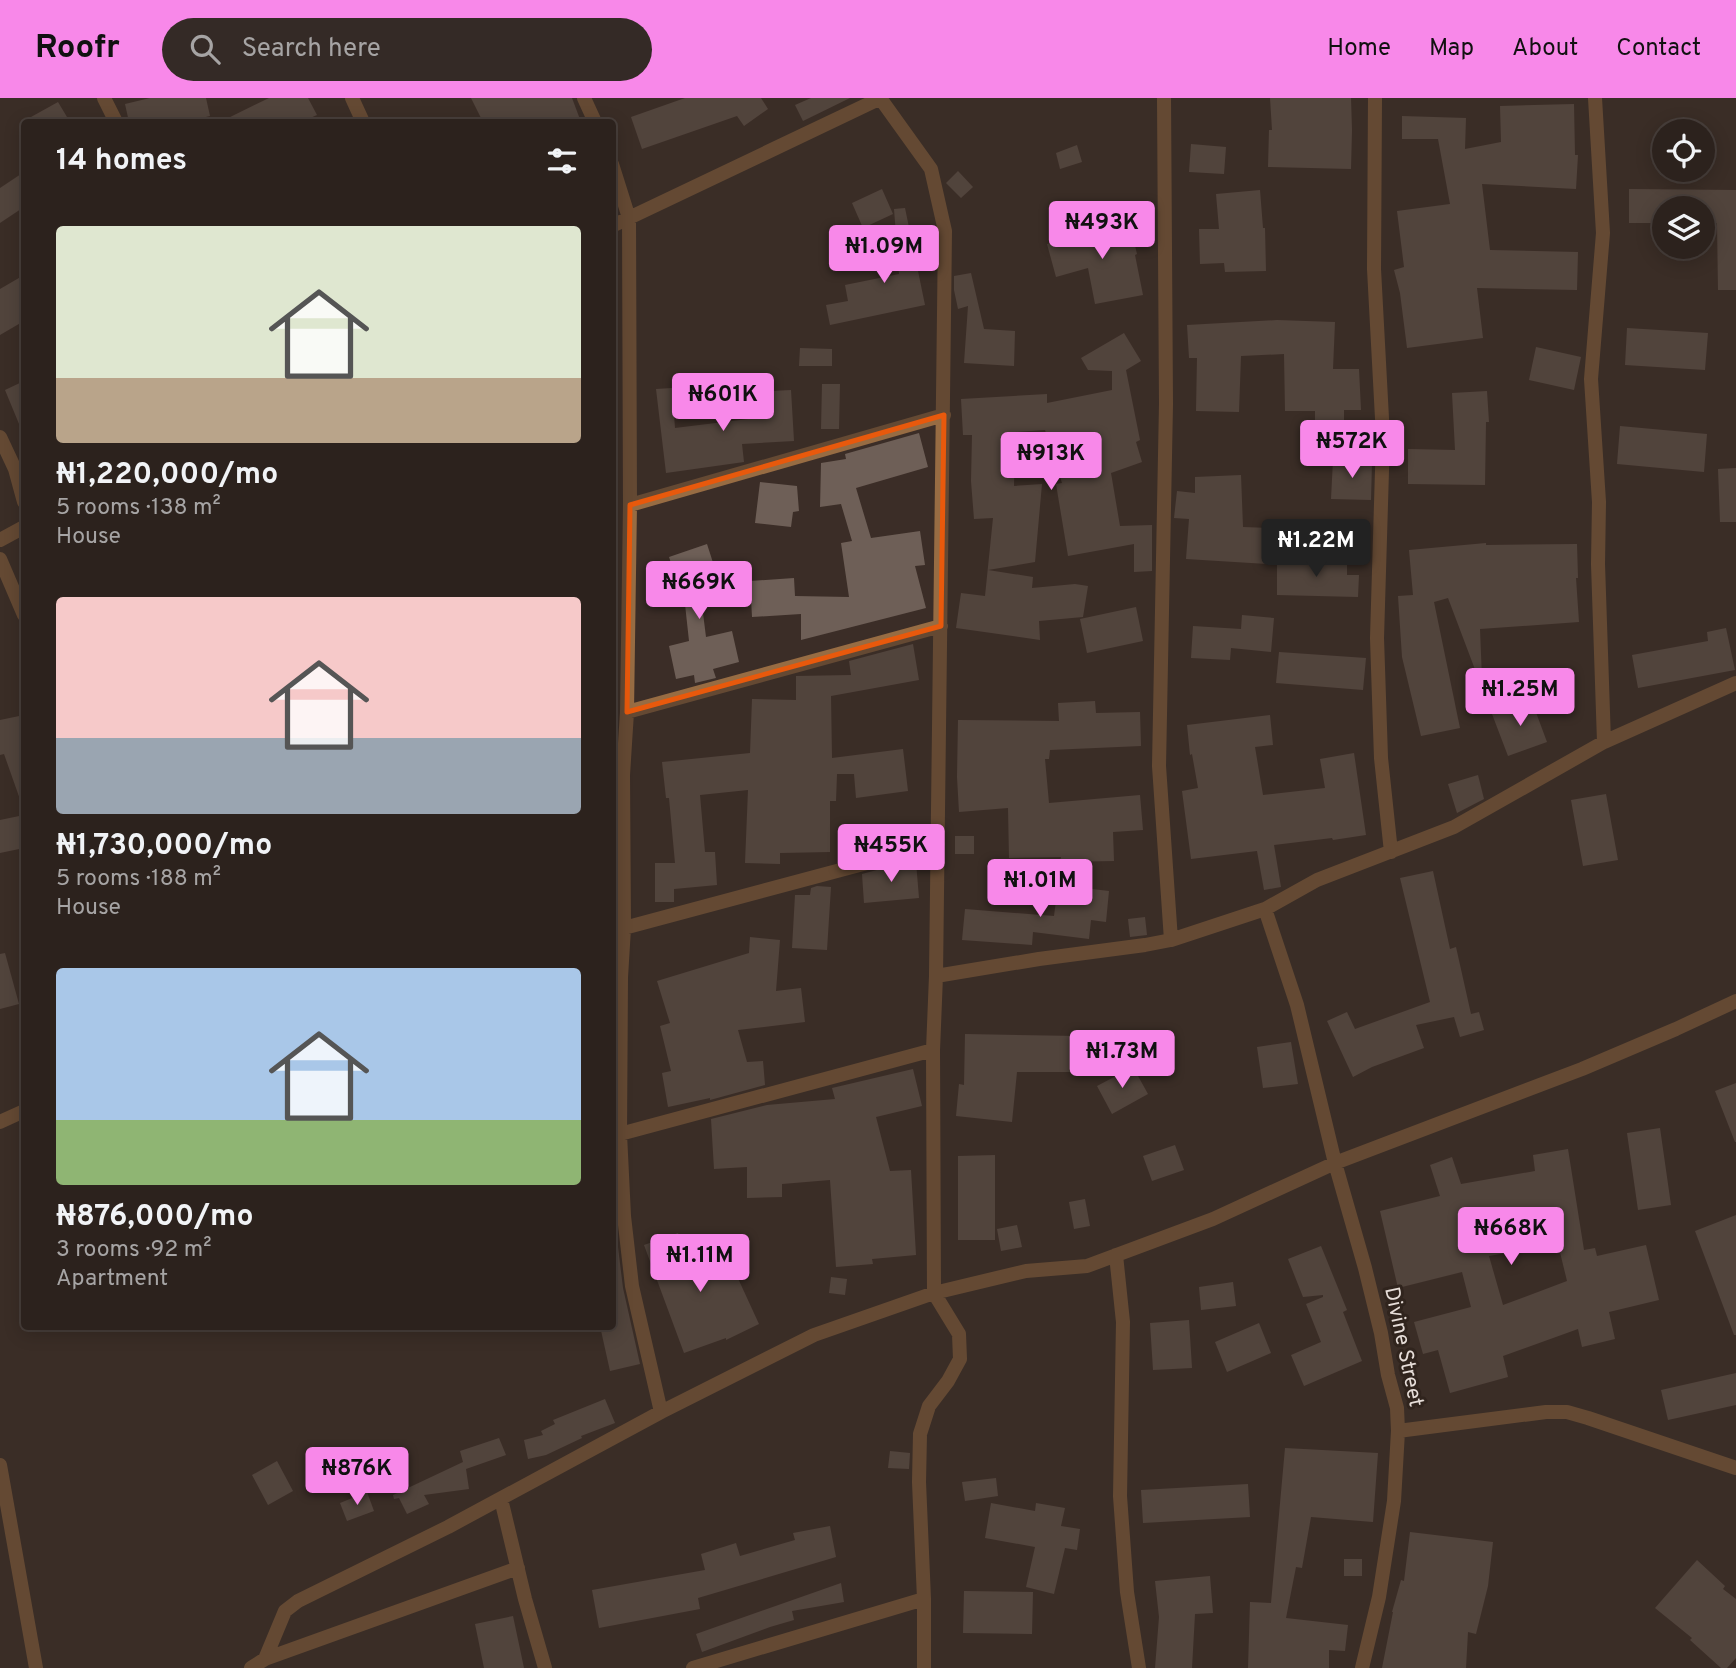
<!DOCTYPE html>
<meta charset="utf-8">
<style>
body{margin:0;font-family:Overpass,sans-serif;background:#342a26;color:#f1f3f6;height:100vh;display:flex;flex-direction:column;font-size:26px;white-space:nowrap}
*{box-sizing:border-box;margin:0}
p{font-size:23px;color:#a6a4a4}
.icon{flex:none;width:38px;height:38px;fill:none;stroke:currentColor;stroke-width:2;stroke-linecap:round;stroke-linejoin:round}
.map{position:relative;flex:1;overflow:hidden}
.sheet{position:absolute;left:21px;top:21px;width:595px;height:1211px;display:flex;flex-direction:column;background:#2c221d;border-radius:7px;box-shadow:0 4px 18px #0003,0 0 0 2px #483f3b}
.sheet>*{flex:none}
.tools{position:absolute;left:1652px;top:21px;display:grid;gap:14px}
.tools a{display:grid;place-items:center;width:63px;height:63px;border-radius:50%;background:#2c221d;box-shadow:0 4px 18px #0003,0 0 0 2px #483f3b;font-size:35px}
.price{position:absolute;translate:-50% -60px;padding:0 16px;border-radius:7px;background:#f888e9;color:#111;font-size:23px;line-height:46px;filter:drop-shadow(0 2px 4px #0008)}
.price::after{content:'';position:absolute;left:50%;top:42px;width:21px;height:16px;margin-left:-10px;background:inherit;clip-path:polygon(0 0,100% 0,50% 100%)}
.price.active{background:#222;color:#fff}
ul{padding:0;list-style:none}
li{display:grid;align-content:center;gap:14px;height:371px;padding:0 35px}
li span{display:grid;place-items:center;height:217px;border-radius:7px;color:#555}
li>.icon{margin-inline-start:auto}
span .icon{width:126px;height:126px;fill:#fffc;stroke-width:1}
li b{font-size:30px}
h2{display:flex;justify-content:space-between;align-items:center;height:84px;padding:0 35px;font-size:30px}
header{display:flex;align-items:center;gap:42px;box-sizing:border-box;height:98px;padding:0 35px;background:#f888e9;color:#111}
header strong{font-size:33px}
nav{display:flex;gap:38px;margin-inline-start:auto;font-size:24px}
.search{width:490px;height:63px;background:#342a26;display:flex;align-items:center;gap:18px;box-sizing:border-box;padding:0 24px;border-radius:38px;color:#a6a4a4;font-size:26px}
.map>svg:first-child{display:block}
.building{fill:#6e5f57;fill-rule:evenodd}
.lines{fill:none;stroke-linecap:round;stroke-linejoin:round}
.minor{stroke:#976c43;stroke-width:14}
.marked{fill:none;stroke:#e8590c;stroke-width:5;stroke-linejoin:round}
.labels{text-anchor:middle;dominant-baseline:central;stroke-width:6;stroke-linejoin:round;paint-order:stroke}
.street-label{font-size:21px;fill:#e7ded9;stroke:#30241d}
</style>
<header>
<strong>Roofr</strong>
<div class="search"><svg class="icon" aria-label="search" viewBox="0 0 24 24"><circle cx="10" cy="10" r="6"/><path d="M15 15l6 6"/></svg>Search here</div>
<nav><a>Home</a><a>Map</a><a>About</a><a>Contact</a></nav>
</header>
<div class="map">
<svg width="1736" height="1570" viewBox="0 0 1736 1570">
<rect width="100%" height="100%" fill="#3b2d27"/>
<path class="building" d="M150,0h56l4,18 -25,6h-56l-4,-18z
M269,0h39l9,17 -16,7h-81z
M471,0h101l9,24h-98z
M685,0h76l7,11 -24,17 -7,-10 -95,33 -11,-32z
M811,0h39l-47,23 -8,-16z
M1270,0h81l1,32 -1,39 -83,-2 1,-37h3z
M58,4l12,20h-48z
M1574,6l1,51h3l-2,34 -94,-5 8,66 88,2 -1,38 -100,-2 6,50 -76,10 -7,-55 -6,-23 10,-3 -7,-56 53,-7 -12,-65h-36v-23l64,2 -1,31 36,-7 -1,-36z
M1191,46l35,3 -2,27 -35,-2z
M1077,47l5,17 -22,7 -4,-16z
M958,73l15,16 -12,11 -15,-15z
M24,74v35l-24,16v-35z
M882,91l11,25 -30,14 -11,-25z
M1629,91l107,1v100h-18l-1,-67h-14v-15h-39v15h-35z
M1260,92l3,38h2l1,43 -41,1 -1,-9 -24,1 -1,-35h20l-3,-35z
M905,110l20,97 -95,20 -4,-20 22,-4 -3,-16 54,-11 -5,-65z
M1129,123l8,33 -2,1 8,40 -48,9 -7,-36 -32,9 -9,-33z
M971,175l13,56 31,2 -1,35 -50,-3 4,-57 -10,3 -4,-19v-14z
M24,177v46l-24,14v-46z
M1277,222l58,2 -2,47h26l2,41h-17v10h-29v-9h-30l-1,-57 -43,2 -2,56 -43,-1 1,-53h-8l-2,-33z
M1627,230l81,5 -3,37 -80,-5z
M1124,235l17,28 -15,9 14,70 -4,2 6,20 -31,11 9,53 32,-1v46l-18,1v-28l-66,12 -12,-72 6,-1 -17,-53 -30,2 -1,54 28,-2 -7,78 -47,8 45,7 -1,11 43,-4 13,2 -5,31 -44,4 1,19 -84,-12 5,-35 24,3 8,-78 -19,1 -3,-38 1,-46h-9l-2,-36 86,-5v9l65,-13v-19l-24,-1 -7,-12z
M1536,249l45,10 -7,33 -45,-10z
M800,250l32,1v17h-33z
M24,283v55l-19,-46z
M822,286h18l-1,45h-18z
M672,290l3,40 81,-10 -2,-26 37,-2 3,51 -52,3 2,18 -78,11 -10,-84z
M1487,293l2,31h-3l-1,63 -77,-1v-35l47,1 -3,-57z
M1620,328l87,8 -3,38 -87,-8z
M919,335l9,34 -72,21 15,50 49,-7 5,34 -10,1 11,42 -125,32v-26l-49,3 -2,-36 44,-3 1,18 54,1 -8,-54 11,-2 -11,-37 -21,3 1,-44 25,-4 -1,-5z
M1333,362l39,2 -1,38 -40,-1z
M1736,370v54h-16l-2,-53z
M1241,377l2,52 27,1 -3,36 -81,-5 3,-40 -15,-1 3,-27 18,2v-16z
M760,384l37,4 2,25 -6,1 -2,15 -36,-4z
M1486,445v2l91,-1 1,34h-2l3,44 -99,7 2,50 -3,1 -31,-82 -14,4 26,126 -39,8 -19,-79 -4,-61 15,-1 -4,-45z
M707,446l10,31 -18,6 7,56 26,-6 7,31 -26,7 3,9 -21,5 -1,-8 -18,4 -7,-33 20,-5 -6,-55 -4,1 -10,-30z
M1277,462l70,1v14h12l-1,22 -81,-2z
M1136,509l7,34 -56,12 -7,-34z
M1242,517l32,3 -3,34 -40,-4 -1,12 -39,-2 2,-32 48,3z
M1726,530l9,42 -97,18 -6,-33 76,-14 -1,-9z
M913,546l6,36 -88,16 1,62 71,-9 5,42 -52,7 -2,-24h-17l-1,27h-6v51l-50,1v11l-35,-1 3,-73 -48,5 5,57h10l2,33 -43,4v13h-19v-39h20l-6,-65h-3l-4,-36 88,-9 2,-54 44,1v-24l55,-1 -2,-14z
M1279,554l87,6 -3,32 -87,-7z
M1531,601l16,43 -39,14 -16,-42z
M1095,603l1,12 44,-1 1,34 -91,4 -1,9h-4l4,44 91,-8 3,35 -30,2 1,29 -54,1 1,-5 -52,1 -1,-50 -49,4 -2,-35 1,-57 101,1 -1,-18z
M24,617v90h-2l-18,-51 -4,1v-35z
M1270,617l3,30 -18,2 8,48 62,-7 -5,-29 34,-6 12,82 -33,5 -1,-2 -58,7 7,42 -17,3 -7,-39 -66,8 -9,-68 16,-3 -6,-34 -2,1 -3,-30z
M1478,677l6,24 -27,14 -9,-29z
M1606,696l12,66 -35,6 -12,-66z
M24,717v33l-24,5v-33z
M955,738h19v18h-19z
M916,764l3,36 -55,5 -2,-29 41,-11z
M1433,773l17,78 6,-2 15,67 8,-2 5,18 -24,7 -6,-20 -38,8 8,23 -52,19 -19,10 -26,-56 20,-9 8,17 75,-27 -30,-124z
M1058,787l51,6 -3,31 -15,-2 -2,19 -56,-7 -1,13 -70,-5 3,-31 89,7z
M817,788l14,1 -4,63 -35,-2 3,-53h15l1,-7z
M1145,819l2,18 -17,2 -2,-18z
M750,839l30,3 -4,51 25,-3 4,34 -67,8 9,32 16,-1 2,24 -55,15v-2l-42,9 -6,-34 9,-2 -11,-45 10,-3 -13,-42 92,-28z
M5,855l14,51 -19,5v-55z
M965,936l112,2 -1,36h-59l-5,50 -56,-6 3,-32 5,1z
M1291,944l7,42 -35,4 -6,-41z
M1133,969l15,27 -36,20 -15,-28z
M913,971l9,37 -46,11 14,54 21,-1 5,85 -44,4 1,5 -37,3 -6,-87 -48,4v13l-35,1v-31l-33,2 -3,-50 56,-14 68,-6 -3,-11z
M1736,985v59h-1l-20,-51z
M1660,1030l11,77 -33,5 -11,-77z
M1175,1047l9,25 -32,11 -9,-25z
M1568,1051l16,101 11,-2 2,8 49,-11 13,55 -50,12 6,27 -33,8 -4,-18 -75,27 5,21 -58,16 -12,-43 -15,4 -9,-32 57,-15 -9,-35 -64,16 -18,-77 60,-15 -10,-31 22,-8 9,27 74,-13 -2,-16zM1558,1146l9,37 -64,24 -14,-49z
M995,1057v85h-37v-84z
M1085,1101l5,27 -16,3 -5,-27z
M1736,1117v120h-2l-39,-104z
M1017,1127l5,22 -21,4 -4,-22z
M678,1135l12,32 34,-17 35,76 -33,16v-2l-42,15 -40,-108z
M1321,1148l26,64 -4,2 19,49 -58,25 -13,-31 30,-13 -15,-38 17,-7v-2l-20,2 -15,-38z
M618,1149l5,41 17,76 -30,7 -10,-45h12v-78z
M831,1179l16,2 -2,16 -16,-2z
M1233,1184l3,24 -35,4 -2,-23z
M1189,1222l3,48 -39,2 -3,-47z
M1259,1225l12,30 -44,19 -12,-30z
M1736,1275v32l-68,15 -7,-30z
M605,1301l10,24 -34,13 1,2 -36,17 -18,4 -4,-19 19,-5 -2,-4 14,-7 -2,-4z
M499,1340l7,17 -40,14 3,20 -45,6 5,9 -22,10 -8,-16 -5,1 -1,-4 70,-33 -3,-11z
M1285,1350l93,5 -5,69 -62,-5 -9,51 -6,-1 -10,51 62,7 -3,26 -16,-1v18h-81l2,-66 21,1z
M890,1353l20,2 -1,16 -21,-1z
M277,1363l16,30 -25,14 -16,-30z
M996,1380l2,18 -33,5 -3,-19z
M1248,1386l2,33 -107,6 -2,-33z
M367,1394l7,19 -27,10 -7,-18z
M991,1405l44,8 1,-8 29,5 -4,18 19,3 -3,21 -12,-2 -11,46 -28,-7 9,-40 -50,-9z
M830,1428l6,31 -138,41 2,11 -101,19 -7,-38 113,-20 -4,-16 35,-11 4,13 55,-16 -2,-7z
M1410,1434l83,10 -5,44 -12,48 -8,-2 -2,36h-84l11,-56h-1l9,-32 3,1z
M1344,1461h18v17h-18z
M1697,1462l28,26 -2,3 13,10v59l-9,10h-6l-31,-28 2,-2 -37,-30z
M1210,1478l3,37 -18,1 -3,54h-37l4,-51 -4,-36z
M841,1485l3,19 -52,9 2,9 -24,7 -68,25 -6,-18z
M964,1493l69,1 -1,42 -69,-1z
M513,1518l11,52h-40l-9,-44z"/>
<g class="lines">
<path class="minor" d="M104,0l12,24
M352,0l11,24
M584,0l11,24
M880,0l51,71 14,62 -9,745 -3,74 1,243 25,41 1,25 -12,22 -19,25 -9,28 -1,48 5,117v69
M1375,0l-1,171 9,168 -6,201 4,120 10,94
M1595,0l8,135 -12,146 8,123 -1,62 6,178
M612,66l17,54 1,287 -3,207 -4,63 1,153 -3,49 -1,157 4,82 8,70 29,126
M612,128l269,-128
M0,339l15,32 9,33
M630,407l314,-90
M0,442l24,-13
M0,461l24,56
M627,614l314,-86
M1265,811l32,96 38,158 30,105 16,65 7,42 9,33 1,23 -4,70 -15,96 -17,71
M624,830l314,-84
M1171,842l94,-31 52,-29 137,-53 150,-85 132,-59
M936,878l103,-17 106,-14 26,-5 -12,-174 7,-362 -2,-306
M0,1024l24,-11
M620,1036l313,-84
M1116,1157l7,67 -3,174 7,96 12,76
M1398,1333l148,-19h21l21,6 148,50
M0,1367l36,203
M501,1401l24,100 20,69
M265,1561l253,-91
M251,1570l14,-9 20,-48 13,-10 150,-74 213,-115 153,-77 120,-42 92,-22 61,-5 126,-47 122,-56 247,-94 94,-40 60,-28
M693,1570l231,-69"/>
</g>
<path d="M0 0H1736V1570H0ZM944,317l-3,211 -314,86 3,-207z" fill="#3b2d27" fill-opacity=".55" fill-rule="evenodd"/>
<path class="marked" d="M944,317l-3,211 -314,86 3,-207z"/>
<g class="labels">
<g class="street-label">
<text transform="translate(1403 1249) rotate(78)">Divine Street</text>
</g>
</g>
</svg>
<div class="tools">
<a><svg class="icon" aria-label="locate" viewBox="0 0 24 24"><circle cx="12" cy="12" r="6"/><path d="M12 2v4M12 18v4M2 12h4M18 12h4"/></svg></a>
<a><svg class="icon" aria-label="layers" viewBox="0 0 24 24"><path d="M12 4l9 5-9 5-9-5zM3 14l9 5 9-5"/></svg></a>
</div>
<b class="price" style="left:1102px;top:163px">₦493K</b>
<b class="price" style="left:884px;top:187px">₦1.09M</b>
<b class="price" style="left:723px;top:335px">₦601K</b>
<b class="price" style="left:1352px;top:382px">₦572K</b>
<b class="price" style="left:1051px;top:394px">₦913K</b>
<b class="price active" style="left:1316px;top:481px">₦1.22M</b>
<b class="price" style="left:699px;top:523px">₦669K</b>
<b class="price" style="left:1520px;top:630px">₦1.25M</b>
<b class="price" style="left:891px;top:786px">₦455K</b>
<b class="price" style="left:1040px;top:821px">₦1.01M</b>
<b class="price" style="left:1122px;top:992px">₦1.73M</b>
<b class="price" style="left:1511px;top:1169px">₦668K</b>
<b class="price" style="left:700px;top:1196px">₦1.11M</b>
<b class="price" style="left:357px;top:1409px">₦876K</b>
<section class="sheet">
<h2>14 homes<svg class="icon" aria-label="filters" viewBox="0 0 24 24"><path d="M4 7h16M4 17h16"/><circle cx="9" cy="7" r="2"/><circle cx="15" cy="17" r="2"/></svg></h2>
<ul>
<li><span style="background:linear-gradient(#dfe7d0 70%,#b9a48a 0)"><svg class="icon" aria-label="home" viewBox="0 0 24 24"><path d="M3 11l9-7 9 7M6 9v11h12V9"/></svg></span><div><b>₦1,220,000/mo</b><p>5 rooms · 138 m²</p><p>House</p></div></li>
<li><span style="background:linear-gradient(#f6c9c9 65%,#9aa5b1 0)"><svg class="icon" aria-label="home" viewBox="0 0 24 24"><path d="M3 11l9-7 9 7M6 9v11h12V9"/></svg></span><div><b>₦1,730,000/mo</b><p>5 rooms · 188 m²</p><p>House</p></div></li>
<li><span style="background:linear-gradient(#a9c7e8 70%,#8fb573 0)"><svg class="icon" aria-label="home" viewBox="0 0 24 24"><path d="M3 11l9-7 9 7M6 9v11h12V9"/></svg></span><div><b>₦876,000/mo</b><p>3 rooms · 92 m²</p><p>Apartment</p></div></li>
</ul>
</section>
</div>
